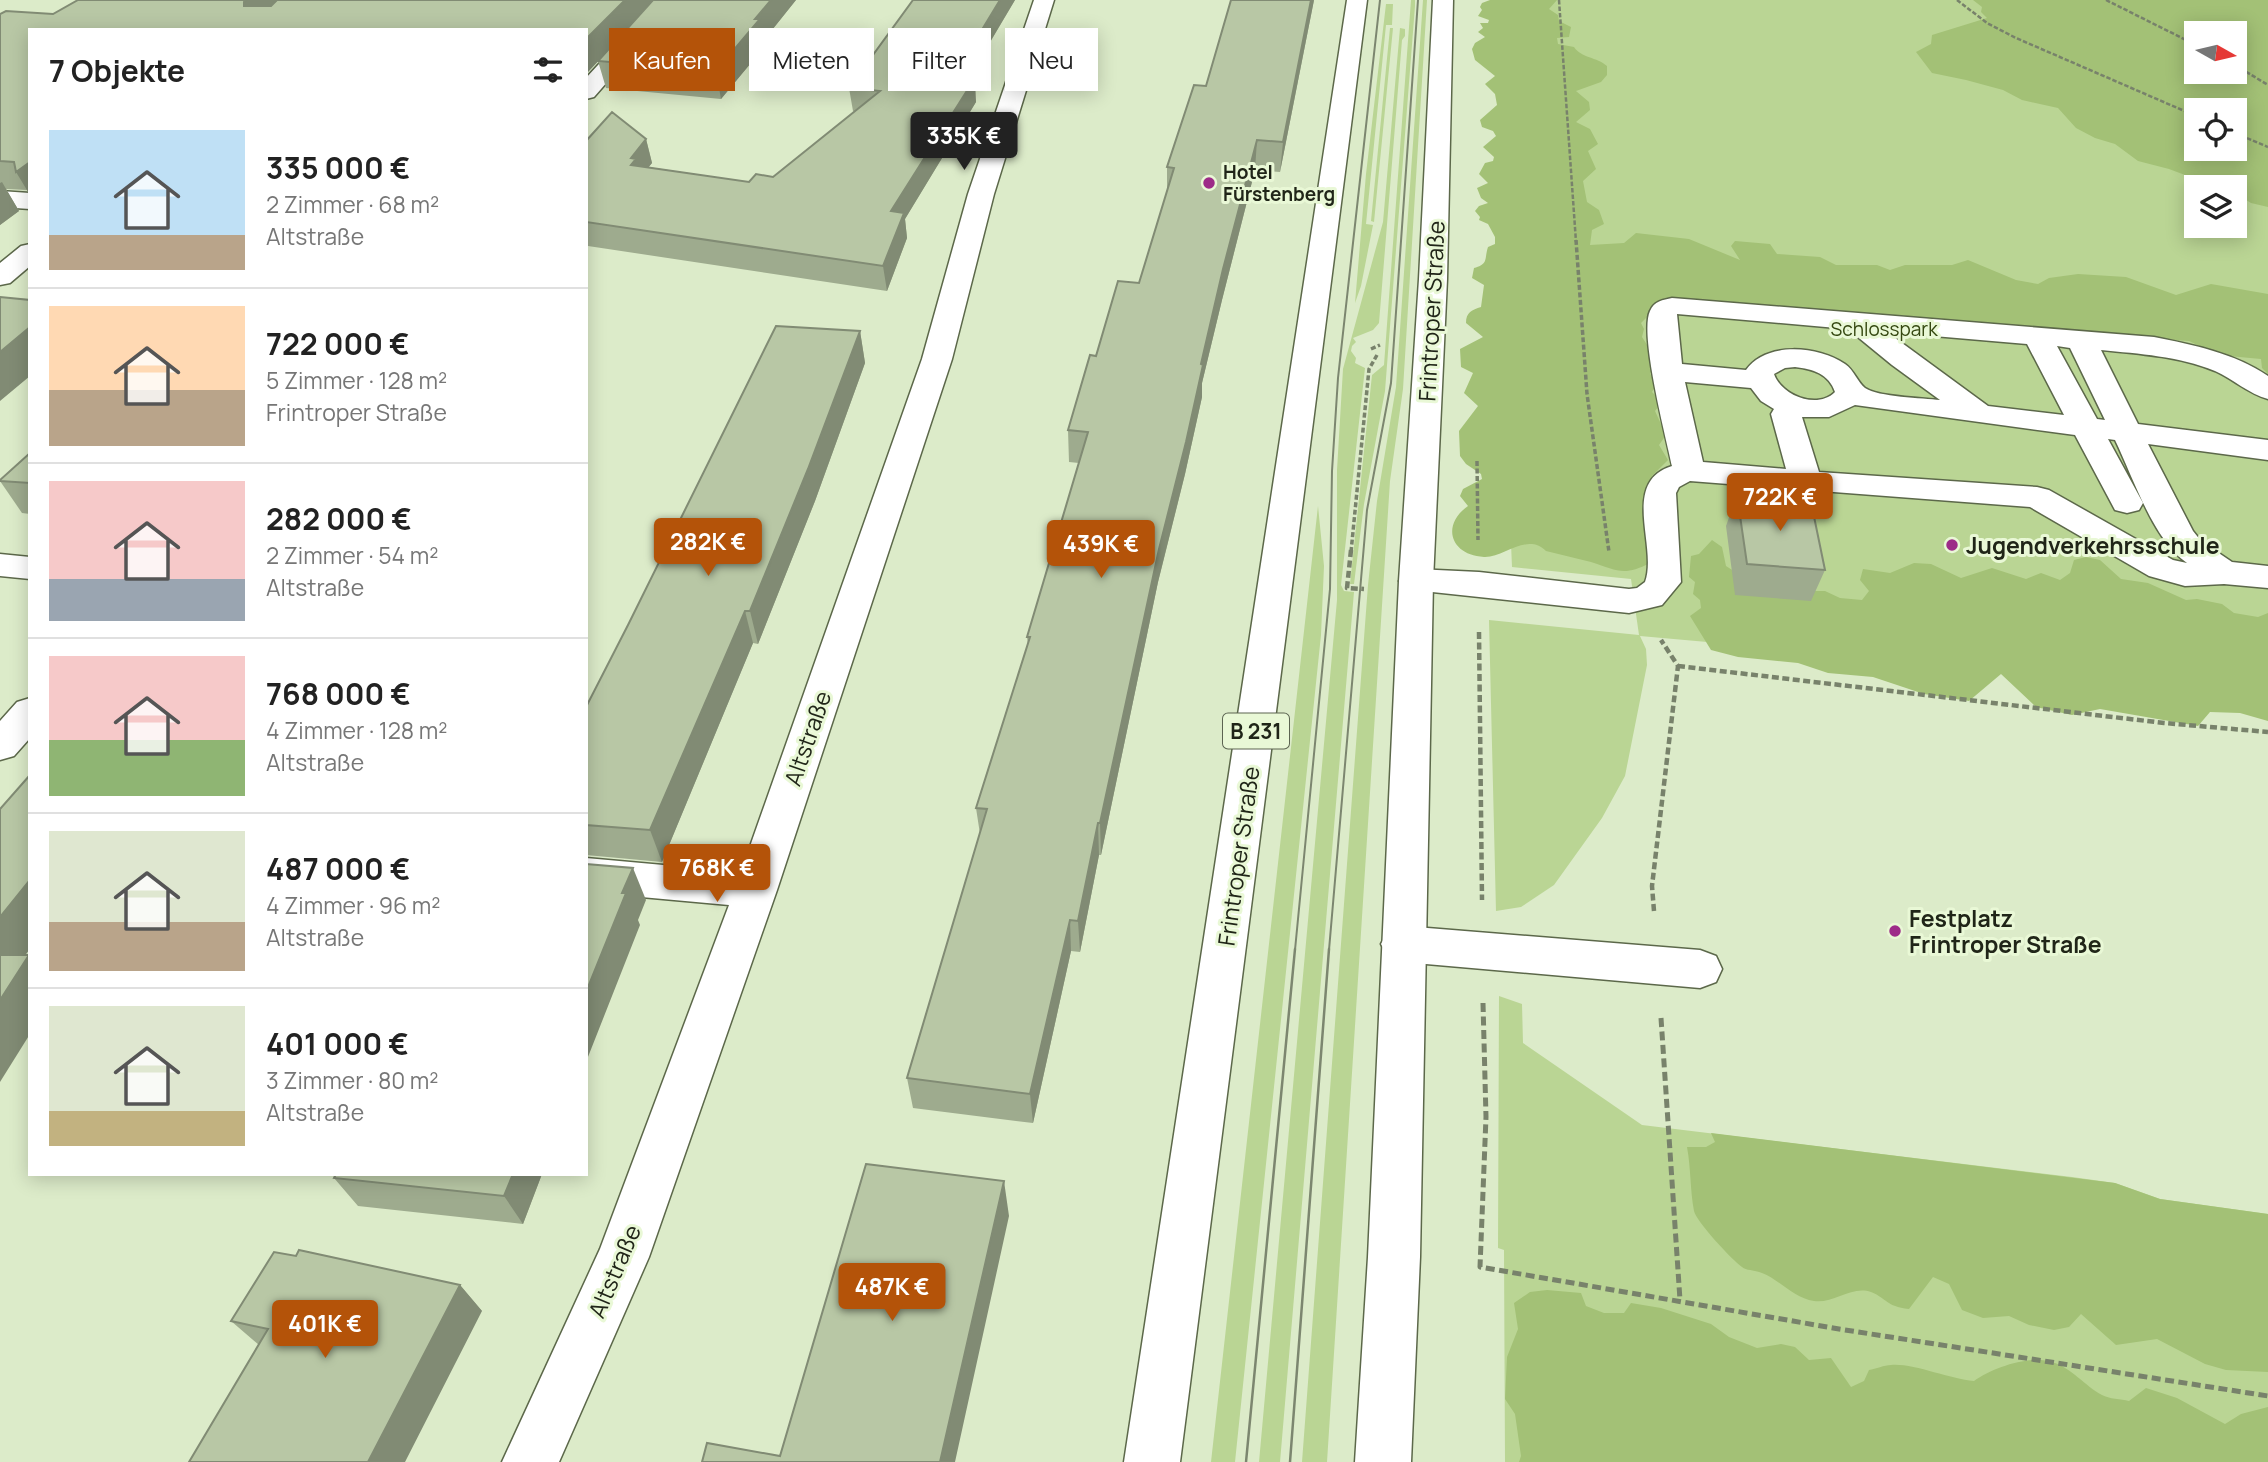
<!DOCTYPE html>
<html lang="de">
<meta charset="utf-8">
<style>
body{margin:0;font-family:Manrope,sans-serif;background:#f6f6f6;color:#222;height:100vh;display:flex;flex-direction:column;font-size:26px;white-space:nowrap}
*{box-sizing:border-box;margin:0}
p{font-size:23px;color:#767676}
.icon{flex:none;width:38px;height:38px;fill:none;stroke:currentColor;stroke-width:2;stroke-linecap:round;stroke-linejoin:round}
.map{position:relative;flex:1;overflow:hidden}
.panel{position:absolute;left:28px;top:28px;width:560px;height:1148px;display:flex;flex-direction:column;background:#fff;border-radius:0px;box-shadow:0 4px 18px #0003}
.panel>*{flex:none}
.hud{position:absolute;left:609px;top:28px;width:665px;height:63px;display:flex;gap:14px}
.needle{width:46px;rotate:98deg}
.buttons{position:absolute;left:2184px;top:21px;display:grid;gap:14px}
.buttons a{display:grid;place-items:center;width:63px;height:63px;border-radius:0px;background:#fff;box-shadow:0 4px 18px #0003;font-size:35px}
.price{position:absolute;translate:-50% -60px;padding:0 16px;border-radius:7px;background:#b45309;color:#fff;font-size:23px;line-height:46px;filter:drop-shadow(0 2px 4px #0008)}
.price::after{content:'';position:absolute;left:50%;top:42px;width:21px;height:16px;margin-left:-10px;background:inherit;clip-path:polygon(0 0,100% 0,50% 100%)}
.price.current{background:#222;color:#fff}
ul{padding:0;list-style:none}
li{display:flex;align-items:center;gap:21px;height:175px;padding:0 21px}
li+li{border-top:2px solid #e0e0e0}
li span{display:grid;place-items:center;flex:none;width:196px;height:140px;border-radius:0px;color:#555}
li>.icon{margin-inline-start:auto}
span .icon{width:84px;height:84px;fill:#fffc;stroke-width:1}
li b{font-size:30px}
h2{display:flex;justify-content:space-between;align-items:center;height:84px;padding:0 21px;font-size:30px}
.pill{padding:0 24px;border-radius:0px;background:#fff;box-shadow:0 4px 18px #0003;font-size:24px;line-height:63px}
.pill.current{background:#b45309;color:#fff}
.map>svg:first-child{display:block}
.green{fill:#bad594;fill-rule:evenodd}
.forest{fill:#a3c176;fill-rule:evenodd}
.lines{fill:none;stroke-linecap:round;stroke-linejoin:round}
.minor-casing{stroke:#5c684a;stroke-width:3}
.major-casing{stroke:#5c684a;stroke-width:3}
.path-far3{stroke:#78826b;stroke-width:2.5;stroke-dasharray:4.5 2;stroke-linecap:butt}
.path-far2{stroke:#78826b;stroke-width:3.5;stroke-dasharray:5 2.5;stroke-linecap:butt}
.path-far1{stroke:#78826b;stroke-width:4.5;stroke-dasharray:7 3.5;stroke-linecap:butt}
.path{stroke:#78826b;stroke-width:5;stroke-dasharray:9 4.5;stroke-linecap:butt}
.minor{fill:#fff;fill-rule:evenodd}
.major{fill:#fff;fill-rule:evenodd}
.tram-far1{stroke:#7c866f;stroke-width:2}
.tram{stroke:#7c866f;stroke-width:2.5}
.wall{fill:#9eab8e}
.shaded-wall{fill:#818b74}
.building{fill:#b8c7a5;stroke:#818b74;stroke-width:2}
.poi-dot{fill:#9d2b88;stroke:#e9f8d6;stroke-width:2.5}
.labels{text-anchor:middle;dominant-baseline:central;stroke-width:6;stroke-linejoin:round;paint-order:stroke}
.far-poi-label{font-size:19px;font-weight:bold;fill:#202518;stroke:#e9f8d6;text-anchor:start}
.far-park-label{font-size:19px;fill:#344710;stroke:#e9f8d6}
.shield{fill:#e9f8d6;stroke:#5c6451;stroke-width:2}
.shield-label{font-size:21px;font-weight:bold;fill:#202518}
.street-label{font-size:23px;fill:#202518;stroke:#e9f8d6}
.poi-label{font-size:23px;font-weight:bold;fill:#202518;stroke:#e9f8d6;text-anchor:start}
</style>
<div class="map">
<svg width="2268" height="1462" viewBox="0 0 2268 1462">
<rect width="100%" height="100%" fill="#dcebc9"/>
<path class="green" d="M1411,0h4v6l-30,385 -21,113 -10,80h-4l22,-209 12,-10z
M1423,0h4l-24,389 -13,92 -63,981h-25l66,-877 9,-84 19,-114z
M1499,0h769v692l-628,-56 6,13 1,16 -22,111 -23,42 -48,67 -33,22 -25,4 -7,-291 150,15 -8,-56 -119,-12 -7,-166zM2196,33h39v39h-39zM2196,110h39v39h-39zM2196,187h39v39h-39z
M1386,4h7l-1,21h-6l-20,199 7,1 -12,61 -6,17 11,-129z
M1390,28h3l-19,194 -3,-1z
M1400,28l5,1v7l-3,4 -23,283 -6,7 -20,8 3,4 -4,4 -1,5 5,7 -1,5 10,5 -24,217 3,6 10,1 -74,870h-21l78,-862v-130l6,-101 40,-147z
M1318,506l6,60 -3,69 -86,827h-24z
M1499,996l23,8 1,39 119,82 430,52 43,6 45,16 108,15v248h-763l-1,-212 -6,-2z"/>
<path class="forest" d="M1490,0h67l-8,9 9,6 1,6 12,6 -2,10 -12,1 1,6 16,3c7,11 23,10 33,19v9l-6,7 -25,9 13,11 1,8 -14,12 14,7 8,15 -10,7 8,18 -13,12 4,21 12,8 5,14 -12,6 -2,15 34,-2 12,-10 53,6 51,21 -9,-14 4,-5 35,3 7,10 43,3 16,8h41l13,5 15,-5h47l16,-5 48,20 22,4 11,-6 29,-4 48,3 50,18 35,-11 57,10v80l-6,-6 -1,-9 -43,-4 -29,-14 -262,-18 -24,-8 -11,3 -33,-2 -13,-4 -7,1 -52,-6 -49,-2 -91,12 -6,6 3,6 -2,8 9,14 4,17 -5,5 6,12 -4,7 10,10 -7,9 11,24 -7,10 9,15 -16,16 -2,87c-27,14 -33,7 -59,-1 -15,-4 -30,-7 -45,-11 -19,-19 -42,7 -62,6 -34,-2 -43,-32 -16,-51l-8,-10 3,-7 19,-10 -1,-5 -15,-10 -6,-8 -1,-25 19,-25 -14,-13 9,-20 -12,-6 -1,-18 23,-12 -17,-14c0,-11 6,-13 15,-16l3,-22 -12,-7 2,-10c15,-4 10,-9 14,-21l7,-3v-7l-7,-13 -9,-4 1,-3 -5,-6 4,-5 9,-3 -7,-5 -4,-10 11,-5 -9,-9 6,-11 8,-2 1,-4 -11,-10 13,-11 -3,-5 -11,-4 -2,-7 17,-15 -2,-11 -10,-10 10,-8 -20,-16 -3,-11 3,-6 10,-6 -7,-5 5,-4 -3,-5h8l1,-3 -11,-4 4,-6 -2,-3 2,-4z
M1973,0h295v207l-17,-4 -16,-10v-6h-18l-48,-18 -31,-8 -23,-17 -20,-6 -19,-10 -18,-20 -36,-8 -19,-10 -37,-10 -34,-7 -16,-21 15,-8 1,-9 55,-17 -6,-6 1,-5zM2196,33h39v39h-39zM2196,110h39v39h-39z
M1712,540l10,7 4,19 17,11 57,14h25l15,7 22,2 7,-9 -9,-11 3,-11 27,4 24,-10 17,1 30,14 31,-10 34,11 15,-6 19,7 10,-7 4,-13 12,-3 14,3 21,19 27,4 38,17 11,-1 25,5 12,9 24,4 10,-4v108l-28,-8 -30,-1 -12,14 -98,-17 -28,6 -36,-8 -35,-33 -32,27 -45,-7 -51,-17 -45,-4 -30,-10 -60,-6 -27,-7 -21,-34 11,-8 -1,-8 -7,-6 2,-12 -6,-5 2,-21 8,-2z
M1711,1133l404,50 45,16 108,15v158l-42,-2 -21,-6 -48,-25 -41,6 -35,-31 -12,13 -15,3 -25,-5 -20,-9 -26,2 -21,-8 -13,-26 -16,-7 -24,32c-24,-3 -21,-10 -38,-17 -19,-7 -38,12 -57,9 -20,-3 -34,-21 -52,-28 -6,-3 -15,-2 -20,-6 -10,-7 -46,-46 -48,-56 -4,-21 -3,-43 -7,-64h19l9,-5z
M1547,1290l34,3 5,13 18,7h20l7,-10 30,5 50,16 18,13 28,11 24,-4 14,3 14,13 22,-2 20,29 13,-6 5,-11c7,-1 15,-5 22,-5 22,-2 58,14 83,16 19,-13 54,-26 78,-19 20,6 33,24 50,33 7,4 19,4 27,6l17,-13 31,10 48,26 16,-10 27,-7v55h-749l2,-6 -6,-42 -10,-15 2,-42 11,-28 -4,-26 16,-11z"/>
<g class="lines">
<g class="minor-casing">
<path id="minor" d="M658,0h21l-85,97 -8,2v-21z
M1034,0h20l-60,194 -42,165 -175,531 -128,367 -90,205h-57l98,-213 129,-344 -143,-13v-34l155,14 181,-513 46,-165z
M0,191l30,2v16l-30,-2z
M30,244v22l-20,17 -10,2v-22l21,-17z
M1672,298l482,39c40,8 80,16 114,39v23c-19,-5 -35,-20 -53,-28 -37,-15 -75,-17 -114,-21l37,74 130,16v20l-120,-16 45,87 8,10 31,21 36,4v22l-44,-4 -39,2 -36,-10 -119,-69 -340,-26 -11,6 -3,6 5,89 -19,23 -33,8 -225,-24 -5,-8 5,-8 12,-4 63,3 150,17 8,-1 8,-6c13,-35 -25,-100 27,-116 -6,-29 -33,-132 -22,-155 4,-10 13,-11 22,-13zM1677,314l171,15 44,36 48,35c-17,-2 -62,-3 -75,-12 -7,-5 -11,-18 -20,-24 -27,-18 -78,-23 -99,6l-64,-6zM1887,332l140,12 37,71 -76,-9zM2057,346l13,2 35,72 -8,-1zM1795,367c18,2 34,7 40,25 -18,18 -54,3 -61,-18l11,-6zM1685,382l66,6 10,13 13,8 -3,5 15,55 -83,-7zM1855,405l220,30 40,75 12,3 12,-3 4,-7 -35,-64 7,1c18,37 38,100 72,123l-14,-3 -124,-70 -12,-3 -218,-15 -17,-55h27z
M0,554l30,3v22l-30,-3z
M30,698v40l-16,18 -14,4v-39l17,-19z
M1403,926l297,24 16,6 6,13 -6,13 -16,6 -297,-26 -15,-5 -7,-13 7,-13z"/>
</g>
<g class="major-casing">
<path id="major" d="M1347,0h20l-187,1462h-56z
M1433,0h20l-6,279 -14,302 -13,676 -9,205h-56l13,-205 31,-676 20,-302z"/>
</g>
<path class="path-far3" d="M1559,0l17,242
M1957,0l30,23 29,15 180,78
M2106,0l90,45
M2235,65l33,20
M2235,133l33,14"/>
<path class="path-far2" d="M1576,240l11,154 22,158
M1371,349l9,-4
M1477,461l1,79
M1351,552l18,-183 8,-14"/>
<path class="path-far1" d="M1351,550l-4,38 17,1
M1479,632l3,268
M1678,666l486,57 104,9
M1654,911l-2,-25 26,-220 -17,-26"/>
<path class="path" d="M1483,1003l3,114 -6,150 359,62 429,67
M1661,1018l19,282"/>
<use href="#minor" class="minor"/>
<use href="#major" class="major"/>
<path class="tram-far1" d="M1295,950l35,-361 2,-118 6,-93 42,-378
M1329,950l38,-440 24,-127 27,-383"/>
<path class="tram" d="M1246,1462l49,-513
M1290,1462l39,-513"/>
</g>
<path class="wall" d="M78,0h718l-32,40 1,6 -44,53 -115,-11 -8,-27 -12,13v-44h-556v165l-3,-5 -21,-1 13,22 -19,14v-211h53z
M913,0h102l-46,78 7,24 -71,117 2,19 -20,53 -299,-45 -2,1v-106l60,-2 6,24 -4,4 101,15 24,-5 82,-66h-2l-4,-23z
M1314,0l-34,172 -25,-2 -33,130 -20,83v14l-17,77 -27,108 -57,273h-2l-19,97 -9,-1 -38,172 -120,-15 -6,-30 73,-244 -4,-26 52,-163 -1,-8 52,-174 -10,-1 -1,-32 28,-74 43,-73 28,-92v-24l39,-81z
M860,331l5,32 -50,138 -57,143 -5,-1 -91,219 -76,-7v-148z
M30,453v61l-8,-1 -22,-32z
M1737,495l88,75 -14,31 -76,-6 -9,-69z
M336,1174h206l-19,50 -165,-18 -24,-28z
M460,1285l22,26 -223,34 -28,-24z"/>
<path class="shaded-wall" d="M246,0h36l-27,30 -11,-24v-4z
M625,0h31l-70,74v-35z
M771,0h25l-32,40 1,6 -44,53 -5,-28 39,-52z
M1000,0h15l-59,99 -2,-23z
M1311,0h3l-34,172 3,-30z
M975,78l1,24 -71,117 2,19 -20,53 -4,-25 8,-55z
M646,139l6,24 -11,14 -10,-12v-7z
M1257,140l-2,30 -33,130 -20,83v14l-17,77 -27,108 -57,273 -1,-32 59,-274 64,-280z
M30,162v33l-14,-23z
M2,182l17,29 -19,14v-42z
M30,327v49l-30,25v-49z
M860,331l5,32 -50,138 -57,143 -8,-33z
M745,611l8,32 -91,219 -12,-32z
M1098,823l1,32 -19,97 -2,-31z
M633,868l13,32 -8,20 2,5 -54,137v-70l36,-99z
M30,880v69l-28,36 -2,-2v-66z
M1070,920l1,31 -38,172 -3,-29z
M29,955l1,1v78l-30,48v-82z
M513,1174h29l-19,50 -19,-28z
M1004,1181l5,35 -54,246h-15z
M460,1285l22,26 -77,151h-37z"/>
<path class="building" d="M78,0h168l-2,2v4h27l6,-6h348l-39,39v-9h-556v132l-14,10 -2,-10 -14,-1v-147l6,-3 47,3z
M653,0h118l-16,19h5l-44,52 -118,-10z
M913,0h87l-46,76 21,2 -84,133 13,2 -21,53 -297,-44v-81l26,-29 34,27 -15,19 5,1 -5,6 118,17 7,-8 17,3 107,-86 -31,-3z
M1231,0h80l-28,142 -26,-2 -34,129 -22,95 2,1 -17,77 -27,107 -59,274h-2l-20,98 -8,-1 -40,174 -123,-16 80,-269 -11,-1 54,-171h-3l61,-205 -20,-2 22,-75 6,1 22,-75 21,2 35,-115 -7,-1 27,-82 12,1z
M0,297l30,3v27l-30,25z
M776,326l84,5 -52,138 -58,142h-5l-95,219 -64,-5v-118l42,-82z
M30,453v30l-30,-2v-1z
M1737,495l74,7 14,68 -78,-6z
M30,775v105l-30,37v-108z
M586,864l47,4 -11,25h4l-40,99z
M0,955h29l-29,45z
M866,1164l138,17 -64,281h-238l5,-19 73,13z
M336,1174h177l-9,22 -170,-18z
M299,1250l161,35 -92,177h-179l79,-133 -37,-8 43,-69 22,4z"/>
<g class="poi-dot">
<circle cx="1209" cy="183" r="7"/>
<circle cx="1952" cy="545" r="7"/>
<circle cx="1895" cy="931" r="7"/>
</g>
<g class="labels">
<g class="far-poi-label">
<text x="1223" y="172">Hotel<tspan x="1223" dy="22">Fürstenberg</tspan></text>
</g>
<g class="far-park-label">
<text x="1884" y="329">Schlosspark</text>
</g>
<rect class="shield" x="1223" y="713.5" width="66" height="35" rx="5"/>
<g class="shield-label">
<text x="1256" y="731">B 231</text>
</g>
<g class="street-label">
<text transform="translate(1431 311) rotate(-87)">Frintroper Straße</text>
<text transform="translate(807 738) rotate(-71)">Altstraße</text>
<text transform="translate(1238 856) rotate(-82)">Frintroper Straße</text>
<text transform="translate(614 1271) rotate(-67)">Altstraße</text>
</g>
<g class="poi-label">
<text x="1966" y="545">Jugendverkehrsschule</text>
<text x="1909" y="918">Festplatz<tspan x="1909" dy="26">Frintroper Straße</tspan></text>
</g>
</g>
</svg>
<div class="buttons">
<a><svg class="needle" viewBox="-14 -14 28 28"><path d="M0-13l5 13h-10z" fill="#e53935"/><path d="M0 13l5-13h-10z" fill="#767676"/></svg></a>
<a><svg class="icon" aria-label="locate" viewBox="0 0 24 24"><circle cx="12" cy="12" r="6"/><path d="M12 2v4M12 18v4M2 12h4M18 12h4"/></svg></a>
<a><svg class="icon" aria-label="layers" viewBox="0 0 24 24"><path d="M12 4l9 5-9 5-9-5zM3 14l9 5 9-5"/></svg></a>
</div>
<b class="price current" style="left:964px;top:172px">335K €</b>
<b class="price" style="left:1780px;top:533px">722K €</b>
<b class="price" style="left:708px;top:578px">282K €</b>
<b class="price" style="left:1101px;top:580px">439K €</b>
<b class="price" style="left:717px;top:904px">768K €</b>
<b class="price" style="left:892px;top:1323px">487K €</b>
<b class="price" style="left:325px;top:1360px">401K €</b>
<div class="hud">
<a class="pill current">Kaufen</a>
<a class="pill">Mieten</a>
<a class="pill">Filter</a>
<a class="pill">Neu</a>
</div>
<section class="panel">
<h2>7 Objekte<svg class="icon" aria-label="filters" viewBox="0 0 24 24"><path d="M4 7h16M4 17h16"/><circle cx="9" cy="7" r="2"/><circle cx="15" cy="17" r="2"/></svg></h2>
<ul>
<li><span style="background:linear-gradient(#bfe0f5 75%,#b9a48a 0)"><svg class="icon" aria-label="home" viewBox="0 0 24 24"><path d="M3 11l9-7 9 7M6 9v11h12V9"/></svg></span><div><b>335 000 €</b><p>2 Zimmer · 68 m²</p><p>Altstraße</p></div></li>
<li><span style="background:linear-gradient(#ffd9b3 60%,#b9a48a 0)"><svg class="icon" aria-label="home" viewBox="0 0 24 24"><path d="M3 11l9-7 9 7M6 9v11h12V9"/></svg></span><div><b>722 000 €</b><p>5 Zimmer · 128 m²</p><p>Frintroper Straße</p></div></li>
<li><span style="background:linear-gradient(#f6c9c9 70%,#9aa5b1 0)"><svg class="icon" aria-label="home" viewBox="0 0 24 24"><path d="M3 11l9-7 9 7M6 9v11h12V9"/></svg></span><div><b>282 000 €</b><p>2 Zimmer · 54 m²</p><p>Altstraße</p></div></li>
<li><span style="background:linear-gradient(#f6c9c9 60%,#8fb573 0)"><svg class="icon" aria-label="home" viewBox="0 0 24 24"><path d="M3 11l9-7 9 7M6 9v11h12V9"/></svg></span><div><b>768 000 €</b><p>4 Zimmer · 128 m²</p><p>Altstraße</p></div></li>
<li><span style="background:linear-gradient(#dfe7d0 65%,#b9a48a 0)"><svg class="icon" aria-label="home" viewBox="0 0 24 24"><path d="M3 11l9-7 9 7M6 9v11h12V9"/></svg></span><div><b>487 000 €</b><p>4 Zimmer · 96 m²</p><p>Altstraße</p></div></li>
<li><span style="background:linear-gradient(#dfe7d0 75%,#c2b280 0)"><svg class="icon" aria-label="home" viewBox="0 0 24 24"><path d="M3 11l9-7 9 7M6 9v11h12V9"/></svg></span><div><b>401 000 €</b><p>3 Zimmer · 80 m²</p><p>Altstraße</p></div></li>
</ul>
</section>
</div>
